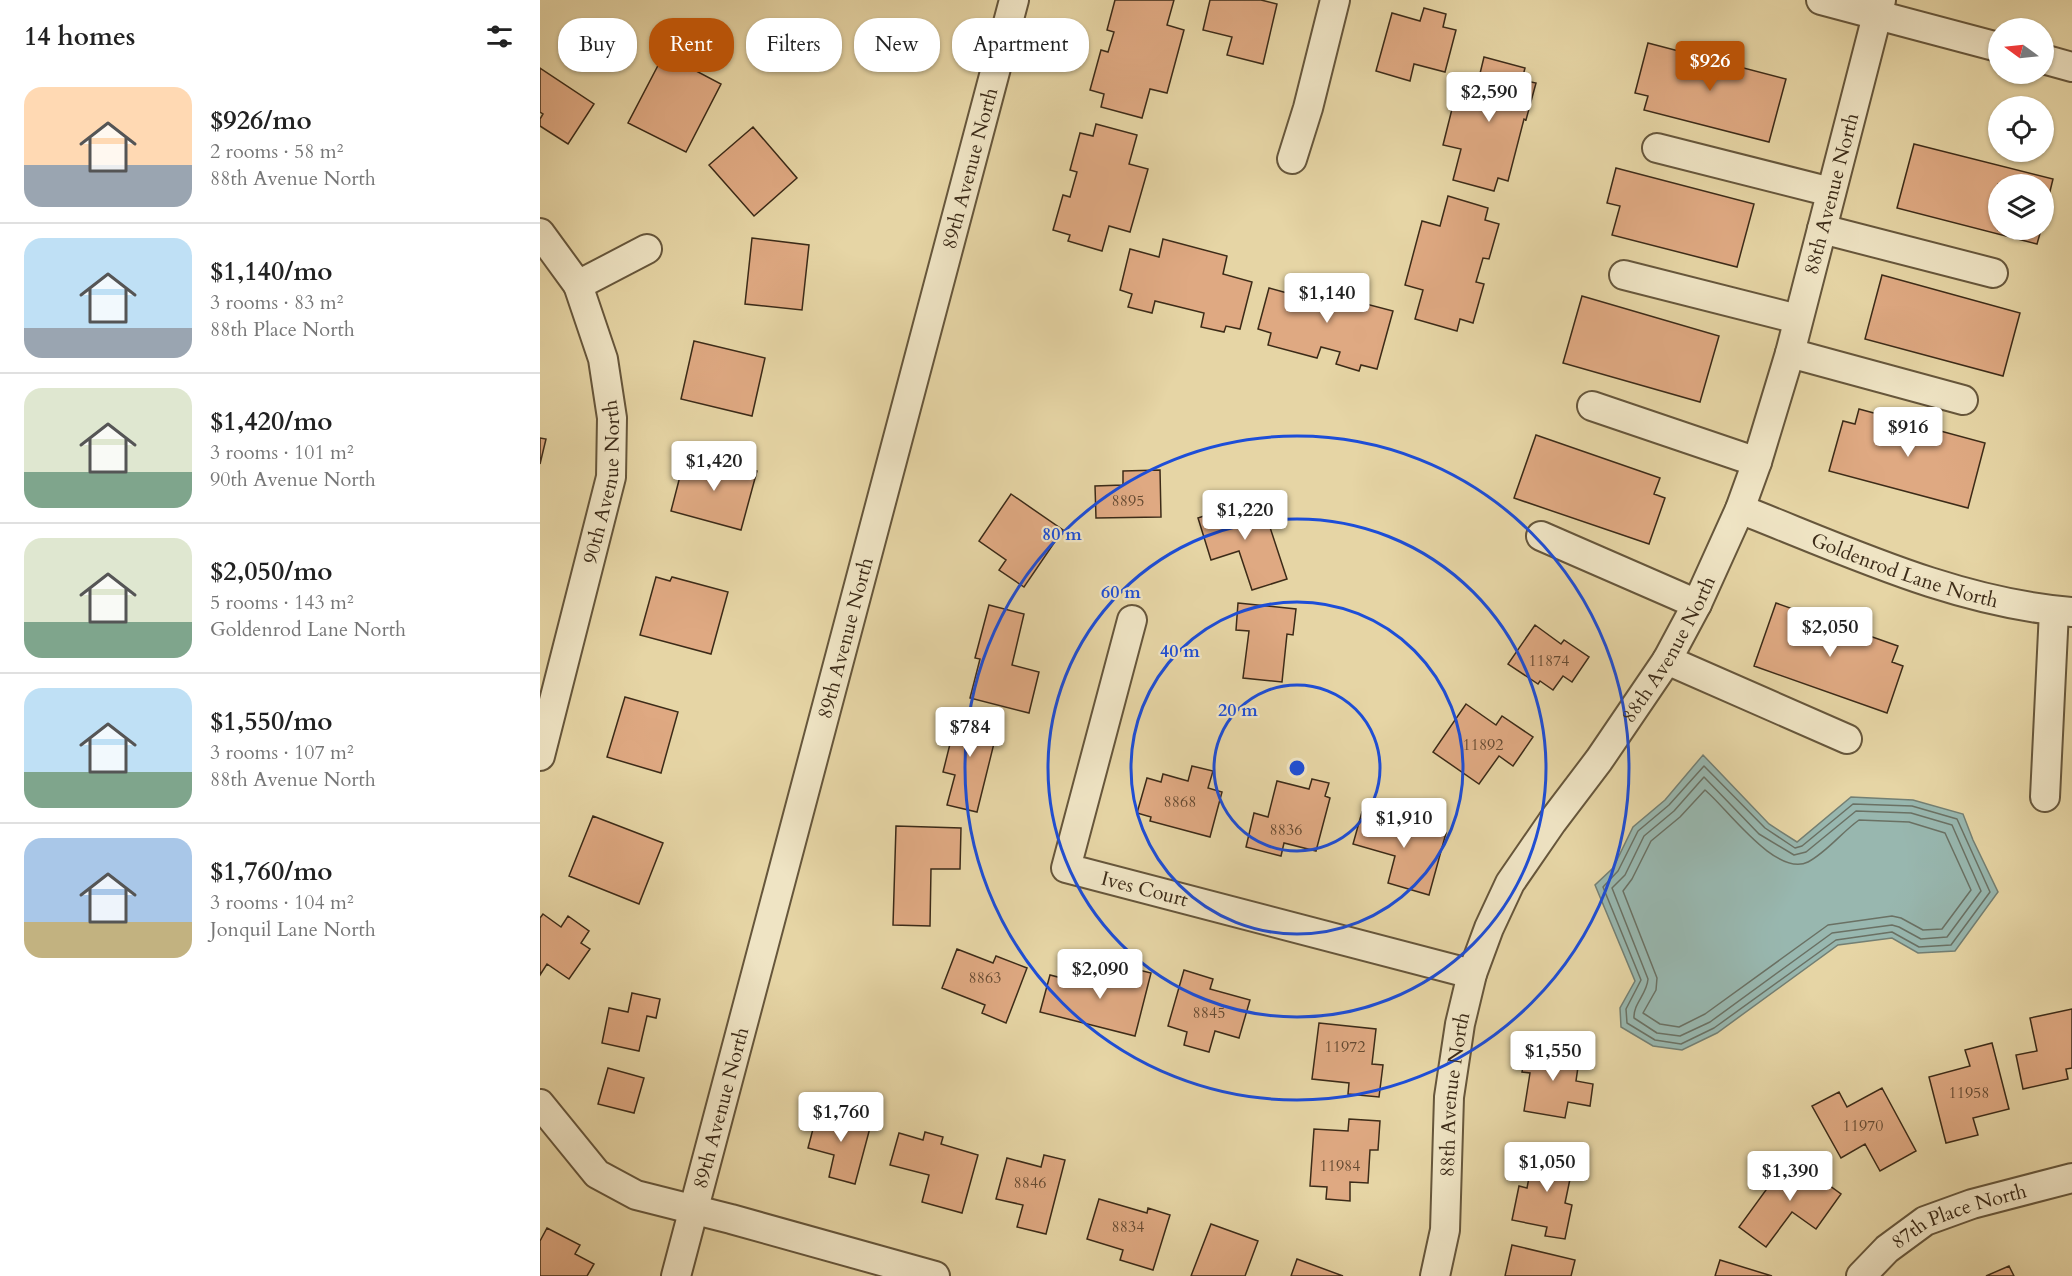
<!DOCTYPE html>
<meta charset="utf-8">
<style>
body{margin:0;font-family:Cardo,serif;background:#f2f2f2;color:#222;height:100vh;display:flex;flex-direction:column;font-size:22px;white-space:nowrap}
*{box-sizing:border-box;margin:0}
p{font-size:20px;color:#767676}
.icon{flex:none;width:33px;height:33px;fill:none;stroke:currentColor;stroke-width:2;stroke-linecap:round;stroke-linejoin:round}
.map{position:relative;flex:1;overflow:hidden}
.panel{display:flex;flex-direction:column;background:#fff;width:540px}
.panel>*{flex:none}
.banner{position:absolute;left:18px;top:18px;width:570px;height:54px;display:flex;gap:12px}
.needle{width:39px;rotate:285deg}
.fabs{position:absolute;left:1448px;top:18px;display:grid;gap:12px}
.fabs a{display:grid;place-items:center;width:66px;height:66px;border-radius:50%;background:#fff;box-shadow:0 2px 4px #0004;font-size:30px}
.price{position:absolute;translate:-50% -51px;padding:0 14px;border-radius:6px;background:#fff;color:#222;font-size:20px;line-height:39px;filter:drop-shadow(0 2px 3px #0008)}
.price::after{content:'';position:absolute;left:50%;top:36px;width:18px;height:14px;margin-left:-9px;background:inherit;clip-path:polygon(0 0,100% 0,50% 100%)}
.price.on{background:#b45309;color:#fff}
ul{padding:0;list-style:none}
li{display:flex;align-items:center;gap:18px;height:150px;padding:0 24px}
li+li{border-top:2px solid #e0e0e0}
li span{display:grid;place-items:center;flex:none;width:168px;height:120px;border-radius:18px;color:#555}
li>.icon{margin-inline-start:auto}
span .icon{width:72px;height:72px;fill:#fffc;stroke-width:1}
li b{font-size:26px}
h2{display:flex;justify-content:space-between;align-items:center;height:72px;padding:0 24px;font-size:26px}
.pill{padding:0 21px;border-radius:24px;background:#fff;box-shadow:0 2px 4px #0004;font-size:21px;line-height:54px}
.pill.on{background:#b45309;color:#fff}
main{display:flex;flex:1;min-height:0}
.map>svg:first-child{display:block}
.water{fill:#98b7af;stroke:#737f73;stroke-width:1.5}
.lines{fill:none;stroke-linecap:round;stroke-linejoin:round}
.shore{stroke:#6a7164;stroke-width:1.5}
.building{fill:#dfa982;stroke:#3c2b18;stroke-width:1.5}
.minor-casing{stroke:#66563b;stroke-width:32}
.minor{stroke:#efe4c4;stroke-width:28}
.ring{fill:none;stroke:#1d4ed8;stroke-width:3}
.labels{text-anchor:middle;dominant-baseline:central;stroke-width:4.5;stroke-linejoin:round;paint-order:stroke}
.number-label{font-size:16px;fill:#654a32}
.street-label{font-size:20px;fill:#3c2b18;stroke:#efe4c4}
.centre{fill:#1d4ed8;stroke:#efe4c4;stroke-width:3}
.ring-label{font-size:18px;text-anchor:middle;font-weight:bold;fill:#1d4ed8;stroke:#efe4c4;stroke-width:4.5;stroke-linejoin:round;paint-order:stroke}
</style>
<main>
<section class="panel">
<h2>14 homes<svg class="icon" aria-label="filters" viewBox="0 0 24 24"><path d="M4 7h16M4 17h16"/><circle cx="9" cy="7" r="2"/><circle cx="15" cy="17" r="2"/></svg></h2>
<ul>
<li><span style="background:linear-gradient(#ffd9b3 65%,#9aa5b1 0)"><svg class="icon" aria-label="home" viewBox="0 0 24 24"><path d="M3 11l9-7 9 7M6 9v11h12V9"/></svg></span><div><b>$926/mo</b><p>2 rooms · 58 m²</p><p>88th Avenue North</p></div></li>
<li><span style="background:linear-gradient(#bfe0f5 75%,#9aa5b1 0)"><svg class="icon" aria-label="home" viewBox="0 0 24 24"><path d="M3 11l9-7 9 7M6 9v11h12V9"/></svg></span><div><b>$1,140/mo</b><p>3 rooms · 83 m²</p><p>88th Place North</p></div></li>
<li><span style="background:linear-gradient(#dfe7d0 70%,#7fa58c 0)"><svg class="icon" aria-label="home" viewBox="0 0 24 24"><path d="M3 11l9-7 9 7M6 9v11h12V9"/></svg></span><div><b>$1,420/mo</b><p>3 rooms · 101 m²</p><p>90th Avenue North</p></div></li>
<li><span style="background:linear-gradient(#dfe7d0 70%,#7fa58c 0)"><svg class="icon" aria-label="home" viewBox="0 0 24 24"><path d="M3 11l9-7 9 7M6 9v11h12V9"/></svg></span><div><b>$2,050/mo</b><p>5 rooms · 143 m²</p><p>Goldenrod Lane North</p></div></li>
<li><span style="background:linear-gradient(#bfe0f5 70%,#7fa58c 0)"><svg class="icon" aria-label="home" viewBox="0 0 24 24"><path d="M3 11l9-7 9 7M6 9v11h12V9"/></svg></span><div><b>$1,550/mo</b><p>3 rooms · 107 m²</p><p>88th Avenue North</p></div></li>
<li><span style="background:linear-gradient(#a9c7e8 70%,#c2b280 0)"><svg class="icon" aria-label="home" viewBox="0 0 24 24"><path d="M3 11l9-7 9 7M6 9v11h12V9"/></svg></span><div><b>$1,760/mo</b><p>3 rooms · 104 m²</p><p>Jonquil Lane North</p></div></li>
</ul>
</section>
<div class="map">
<svg width="1532" height="1276" viewBox="0 0 1532 1276">
<rect width="100%" height="100%" fill="#e6d5a5"/>
<filter id="stains"><feTurbulence type="fractalNoise" baseFrequency=".00333" numOctaves="4"/><feColorMatrix values="0 0 0 0 .2 0 0 0 0 .09 0 0 0 0 .02 0 0 0 .5 -.17"/></filter>
<radialGradient id="worn" r=".72"><stop offset=".6" stop-color="#630" stop-opacity="0"/><stop offset="1" stop-color="#630" stop-opacity=".3"/></radialGradient>
<path class="water" d="M1163,755l66,69 28,18 54,-45 62,3 50,14 10,26 25,52 -43,59 -37,2 -26,-15 -54,7 -121,88 -35,17 -29,-4 -32,-19 -1,-19 15,-27 -40,-96 18,-17 20,-41 32,-27z"/>
<g class="lines">
<path class="shore" d="M1164,766l61,62 30,20 7,-2 51,-42 59,2 45,13 33,73 -39,53 -32,2 -27,-15 -56,8 -122,88 -33,16 -26,-4 -28,-17 -1,-14 15,-29 -38,-93 15,-16 20,-40 31,-26z
M1164,777l55,57 35,21 12,-3 50,-41 55,2 41,12 29,66 -34,46 -26,2 -22,-12 -7,-2 -60,8 -122,89 -30,14 -23,-3 -23,-15c-1,-14 13,-24 14,-39l-36,-91 13,-13 19,-39 30,-25z
M1165,790c21,17 71,88 103,72 19,-10 34,-30 51,-42l50,2 36,11 26,57 -29,39 -19,1 -22,-12 -9,-2 -64,9 -123,89 -26,13 -19,-3 -17,-11 13,-23 1,-12 -34,-87 9,-12 19,-38 29,-24z"/>
</g>
<path class="building" d="M575,0h59l-7,25 17,5 -17,63 -17,-4 -8,29 -41,-11 3,-13 -14,-4 11,-40 7,2 6,-20 -7,-2z
M670,0h51l16,4 -14,60 -36,-9 5,-18 -29,-7z
M884,8l22,6 -3,13 13,3 -11,42 -31,-8 -4,17 -34,-10 16,-58 28,8z
M1108,43l138,36 -17,63 -125,-32 4,-14 -13,-3z
M124,54l57,30 -35,68 -58,-29z
M944,57l41,11 -3,12 14,3 -10,37 -2,-1 -16,62 -10,-3 -4,13 -41,-11 8,-31 -18,-4 16,-64 18,5z
M0,68l54,36 -26,40 -28,-18v-7l3,-5 -3,-2z
M556,124l41,11 -8,29 19,5 -18,63 -21,-6 -7,25 -34,-10 2,-6 -17,-5 10,-35 7,2 7,-25 -7,-2 10,-37 13,3z
M213,127l44,51 -43,38 -45,-51z
M1374,144l139,35 -10,41v-36h-45v46h43l-4,14 -140,-36z
M1076,168l138,36 -17,63 -125,-32 8,-29 -13,-3z
M908,196l40,12 -3,12 14,4 -10,35 -6,-1 -7,24 8,2 -11,39 -13,-4 -3,12 -42,-12 8,-29 -18,-5 17,-64 18,5z
M212,238l57,7 -7,65 -57,-6z
M623,239l64,17 -4,18 29,8 -12,47 -14,-3 -2,6 -23,-5 3,-14 -49,-12 -3,12 -24,-6 4,-13 -12,-4 10,-41 29,8z
M1342,275l138,38 -17,63 -138,-37z
M763,278l65,18 -2,8 27,7 -16,58 -16,-4 -2,6 -23,-7 4,-12 -19,-5 -4,11 -49,-13 3,-12 -13,-4 11,-41 29,8z
M1042,296l137,40 -19,66 -137,-39z
M154,341l71,17 -13,58 -71,-17z
M1319,409l126,34 -17,65 -139,-37 14,-50 12,3z
M996,435l124,43 -6,16 11,4 -16,46 -135,-46z
M0,438l6,1 -6,25z
M160,456l57,15 -16,59 -70,-19 14,-54 14,4z
M620,470l1,47 -65,1 -1,-32 28,-1v-14z
M471,494l52,36 -39,57 -25,-17 7,-10 -27,-19z
M720,497l27,82 -35,11 -13,-39 -28,9 -13,-42z
M116,577l14,4 2,-4 56,15 -17,62 -71,-19z
M698,603l58,6 -3,26 -6,-1 -5,48 -39,-4 6,-47 -13,-1z
M1236,603l122,43 -6,16 11,4 -16,47 -133,-47z
M449,605l35,9 -12,51 27,7 -10,41 -59,-15 10,-39 -5,-1z
M995,625l26,19 3,-4 25,17 -17,25 -9,-6 -10,14 -13,-9 -2,3 -30,-20z
M85,697l53,15 -17,61 -54,-16z
M926,704l30,21 6,-9 31,21 -20,29 -14,-10 -20,28 -46,-32z
M419,708l41,11 -23,93 -30,-7 8,-30 -12,-3z
M652,766l21,5 -5,17 14,4 -12,45 -60,-16 1,-4 -14,-4 10,-35 14,4 2,-8 25,7z
M772,779l17,4 -4,13 5,2 -14,53 -32,-8 -3,13 -35,-9 8,-34 14,4 9,-36 32,8z
M822,812l27,8 1,-3 56,16 -17,62 -41,-12 7,-27 -42,-12z
M53,816l70,27 -24,61 -70,-28z
M356,826l65,2 -1,41h-29l-1,57 -37,-1z
M3,914l18,13 7,-11 21,15 -8,12 9,6 -21,30 -22,-15 -7,11v-57z
M417,949l36,14 3,-7 31,12 -21,55 -24,-10 3,-8 -43,-17z
M571,963l40,10 -16,63 -95,-24 10,-37 54,14z
M644,970l29,9 -3,10 40,11 -11,38 -24,-7 -6,21 -25,-7 3,-13 -19,-6z
M92,993l28,6 -4,19 -9,-2 -8,35 -37,-8 7,-35 19,4z
M1532,1009v59l-6,1 2,10 -45,10 -7,-34 21,-4 -7,-33z
M779,1023l57,6 -4,35 11,1 -4,32 -31,-3 1,-11 -37,-4z
M987,1043l37,6 -1,8 16,3 -3,21 17,3 -3,22 -22,-4 -3,16 -41,-7 6,-38 -8,-1z
M1452,1043l17,66 -36,9 5,17 -32,8 -17,-66 41,-11 -5,-16z
M68,1068l36,10 -10,35 -36,-9z
M1342,1088l34,63 -36,20 -15,-27 -24,14 -29,-52 27,-14 8,15z
M278,1110l53,14 -16,60 -26,-7 5,-22 -26,-7z
M809,1119l31,2 -2,29h-8l-2,33 -18,-1v19l-24,-2 1,-12 -17,-1 4,-57 34,2z
M385,1132l18,5 -2,7 37,11 -16,58 -40,-11 7,-27 -39,-10 9,-32 24,7z
M995,1147l40,8 -10,48 7,2 -7,34 -20,-3 2,-9 -35,-7 7,-34 8,2z
M504,1155l21,5 -19,74 -29,-7 6,-22 -27,-6 11,-41 34,9z
M1250,1157l51,37 -25,35 -24,-17 -26,35 -27,-20z
M559,1199l48,14 1,-5 22,7 -17,55 -33,-10 3,-10 -36,-11z
M671,1224l47,17 -13,35h-54z
M7,1228l33,17 -5,9 19,10 -7,12h-47v-35z
M972,1245l63,15 -4,16h-66z
M757,1259l46,17h-52z
M1180,1260l52,16h-57z
M1469,1266l5,10h-28z"/>
<g class="lines">
<g class="minor-casing">
<g id="minor">
<path d="M1281,0l177,47"/>
<path d="M1503,59l29,8"/>
<path d="M1117,148l174,44"/>
<path d="M752,159l16,-51 27,-108"/>
<path d="M1282,229l171,44"/>
<path d="M0,233l38,52"/>
<path d="M1084,275l174,44"/>
<path d="M1250,353l173,47"/>
<path d="M1052,406l165,56"/>
<path id="s1" d="M1200,509c107,42 216,94 332,103"/>
<path d="M1001,536l156,68"/>
<path id="s2" d="M592,620l-66,248 406,106"/>
<path d="M1127,660l180,79"/>
<path id="s3" d="M0,756l71,-279 1,-59 -9,-59 -25,-74 69,-36"/>
<path d="M1505,797l9,-186"/>
<path d="M0,1104l57,70 39,21 95,24 204,57"/>
<path id="s4" d="M136,1276l338,-1276"/>
<path id="s5" d="M895,1276l10,-46 4,-133 11,-73 12,-50 17,-46 21,-45 42,-61 47,-62 68,-100 30,-56 43,-95 17,-47 33,-109 91,-353"/>
<path id="s6" d="M1321,1276l26,-27 38,-28 47,-17 100,-26"/>
</g>
</g>
<use href="#minor" class="minor"/>
</g>
<g class="ring">
<circle cx="757" cy="768" r="83"/>
<circle cx="757" cy="768" r="166"/>
<circle cx="757" cy="768" r="249"/>
<circle cx="757" cy="768" r="332"/>
</g>
<g class="labels">
<g class="number-label">
<text x="588" y="501">8895</text>
<text x="1009" y="661">11874</text>
<text x="943" y="745">11892</text>
<text x="640" y="802">8868</text>
<text x="746" y="830">8836</text>
<text x="445" y="978">8863</text>
<text x="669" y="1013">8845</text>
<text x="805" y="1047">11972</text>
<text x="1429" y="1093">11958</text>
<text x="1323" y="1126">11970</text>
<text x="800" y="1166">11984</text>
<text x="490" y="1183">8846</text>
<text x="588" y="1227">8834</text>
</g>
<g class="street-label">
<text stroke="none"><textPath href="#s4" startOffset="1146">89th Avenue North</textPath></text>
<text stroke="none"><textPath href="#s5" startOffset="1173">88th Avenue North</textPath></text>
<text stroke="none"><textPath href="#s3" startOffset="282">90th Avenue North</textPath></text>
<text stroke="none"><textPath href="#s1" startOffset="176">Goldenrod Lane North</textPath></text>
<text stroke="none"><textPath href="#s4" startOffset="660">89th Avenue North</textPath></text>
<text stroke="none"><textPath href="#s5" startOffset="687">88th Avenue North</textPath></text>
<text stroke="none"><textPath href="#s2" startOffset="338">Ives Court</textPath></text>
<text stroke="none"><textPath href="#s5" startOffset="183">88th Avenue North</textPath></text>
<text stroke="none"><textPath href="#s4" startOffset="174">89th Avenue North</textPath></text>
<text stroke="none"><textPath href="#s6" startOffset="118">87th Place North</textPath></text>
</g>
</g>
<circle cx="757" cy="768" r="9" class="centre"/>
<g class="ring-label">
<text x="522" y="540">80 m</text>
<text x="581" y="598">60 m</text>
<text x="640" y="657">40 m</text>
<text x="698" y="716">20 m</text>
</g>
<rect width="100%" height="100%" filter="url(#stains)"/>
<rect width="100%" height="100%" fill="url(#worn)"/>
</svg>
<div class="fabs">
<a><svg class="needle" viewBox="-14 -14 28 28"><path d="M0-13l5 13h-10z" fill="#e53935"/><path d="M0 13l5-13h-10z" fill="#767676"/></svg></a>
<a><svg class="icon" aria-label="locate" viewBox="0 0 24 24"><circle cx="12" cy="12" r="6"/><path d="M12 2v4M12 18v4M2 12h4M18 12h4"/></svg></a>
<a><svg class="icon" aria-label="layers" viewBox="0 0 24 24"><path d="M12 4l9 5-9 5-9-5zM3 14l9 5 9-5"/></svg></a>
</div>
<b class="price on" style="left:1170px;top:92px">$926</b>
<b class="price" style="left:949px;top:123px">$2,590</b>
<b class="price" style="left:787px;top:324px">$1,140</b>
<b class="price" style="left:1368px;top:458px">$916</b>
<b class="price" style="left:174px;top:492px">$1,420</b>
<b class="price" style="left:705px;top:541px">$1,220</b>
<b class="price" style="left:1290px;top:658px">$2,050</b>
<b class="price" style="left:430px;top:758px">$784</b>
<b class="price" style="left:864px;top:849px">$1,910</b>
<b class="price" style="left:560px;top:1000px">$2,090</b>
<b class="price" style="left:1013px;top:1082px">$1,550</b>
<b class="price" style="left:301px;top:1143px">$1,760</b>
<b class="price" style="left:1007px;top:1193px">$1,050</b>
<b class="price" style="left:1250px;top:1202px">$1,390</b>
<div class="banner">
<a class="pill">Buy</a>
<a class="pill on">Rent</a>
<a class="pill">Filters</a>
<a class="pill">New</a>
<a class="pill">Apartment</a>
</div>
</div>
</main>
